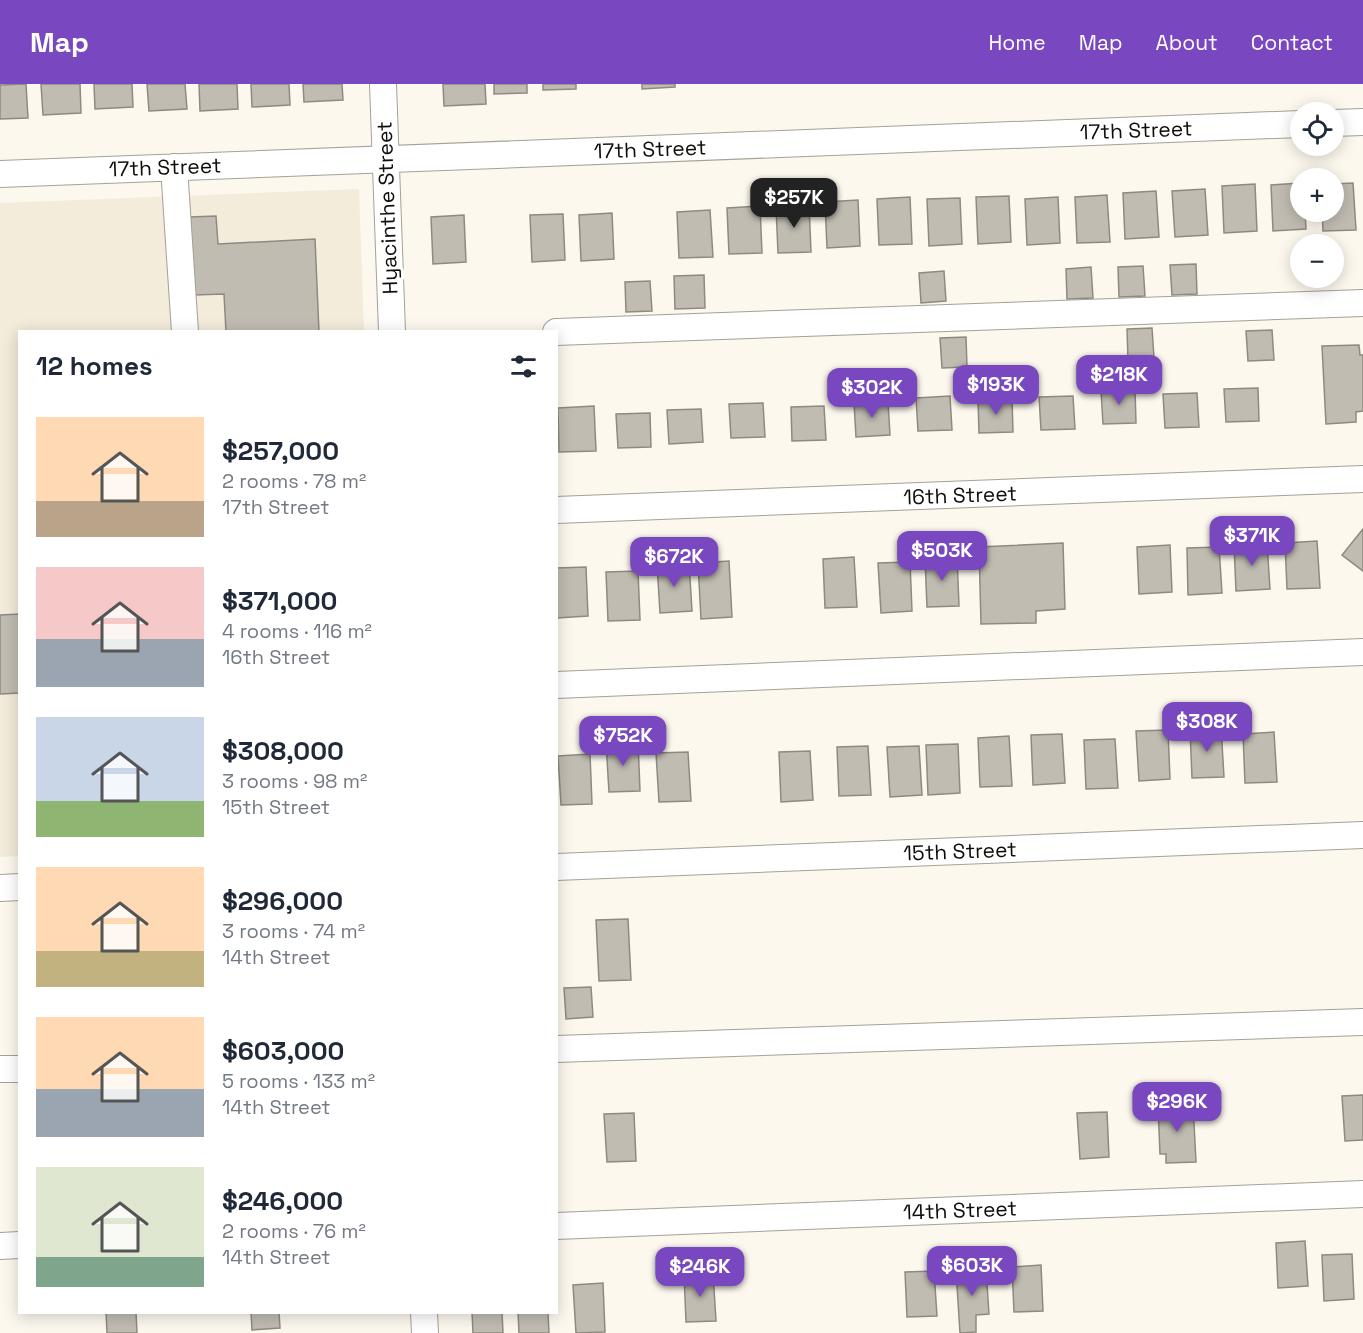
<!DOCTYPE html>
<meta charset="utf-8">
<style>
body{margin:0;font-family:"Space Grotesk",sans-serif;background:#f6f6f7;color:#1f2937;height:100vh;display:flex;flex-direction:column;font-size:22px;white-space:nowrap}
*{box-sizing:border-box;margin:0}
p{font-size:20px;color:#747a83}
.icon{flex:none;width:33px;height:33px;fill:none;stroke:currentColor;stroke-width:2;stroke-linecap:round;stroke-linejoin:round}
.map{position:relative;flex:1;overflow:hidden}
.details{position:absolute;left:18px;top:246px;width:540px;height:984px;display:flex;flex-direction:column;background:#fff;border-radius:0px;box-shadow:0 3px 15px #0003}
.details>*{flex:none}
.controls{position:absolute;left:1290px;top:18px;display:grid;gap:12px}
.controls a{display:grid;place-items:center;width:54px;height:54px;border-radius:50%;background:#fff;box-shadow:0 3px 15px #0003;font-size:30px}
.price{position:absolute;translate:-50% -51px;padding:0 14px;border-radius:12px;background:#7948c0;color:#fff;font-size:20px;line-height:39px;filter:drop-shadow(0 2px 3px #0008)}
.price::after{content:'';position:absolute;left:50%;top:36px;width:18px;height:14px;margin-left:-9px;background:inherit;clip-path:polygon(0 0,100% 0,50% 100%)}
.price.selected{background:#222;color:#fff}
ul{padding:0;list-style:none}
li{display:flex;align-items:center;gap:18px;height:150px;padding:0 18px}
li span{display:grid;place-items:center;flex:none;width:168px;height:120px;border-radius:0px;color:#555}
li>.icon{margin-inline-start:auto}
span .icon{width:72px;height:72px;fill:#fffc;stroke-width:1}
li b{font-size:26px}
h2{display:flex;justify-content:space-between;align-items:center;height:72px;padding:0 18px;font-size:26px}
header{display:flex;align-items:center;gap:36px;box-sizing:border-box;height:84px;padding:0 30px;background:#7948c0;color:#fff}
header strong{font-size:28px}
nav{display:flex;gap:33px;margin-inline-start:auto;font-size:21px}
.map>svg:first-child{display:block}
.built{fill:#f3ecdb}
.building{fill:#c0bcb2;stroke:#8e8a81;stroke-width:1.5}
.lines{fill:none;stroke-linecap:round;stroke-linejoin:round}
.minor-casing{stroke:#a5a198;stroke-width:28}
.minor{stroke:#fff;stroke-width:26}
.labels{text-anchor:middle;dominant-baseline:central;stroke-width:6;stroke-linejoin:round;paint-order:stroke}
.street-label{font-size:21px;fill:#0f0e0a;stroke:#fff}
</style>
<header>
<strong>Map</strong>
<nav><a>Home</a><a>Map</a><a>About</a><a>Contact</a></nav>
</header>
<div class="map">
<svg width="1363" height="1249" viewBox="0 0 1363 1249">
<rect width="100%" height="100%" fill="#fcf8ee"/>
<path class="built" d="M359,105l5,142 -344,1v524l-20,1v-654z"/>
<path class="building" d="M26,0l2,34 -28,1v-34z
M41,0h39l1,29 -38,2z
M94,0h38l1,23 -38,2z
M147,0h38l2,25 -38,2z
M199,0h38l1,25 -38,2z
M251,0h38l1,21 -38,2z
M303,0h39l1,16 -39,2z
M443,0h42l1,20 -42,2z
M494,0h33v9l-33,1z
M543,0h33v5l-33,1z
M642,0h33v3l-33,2z
M1300,99v29h5l1,17 -33,2 -2,-46z
M1353,99l3,47 -33,1 -1,-19h12v-28z
M1255,100l2,47 -33,2 -2,-47z
M1205,105l3,46 -33,2 -3,-46z
M1156,107l3,46 -34,2 -2,-46z
M1107,111l3,47 -33,1 -2,-46z
M1009,112l2,46 -33,2 -2,-47z
M910,113l2,47 -33,1 -2,-46z
M1058,113l2,46 -33,2 -2,-46z
M960,114l2,46 -33,2 -2,-47z
M858,116l2,46 -33,2 -2,-46z
M809,121l2,47 -33,1 -2,-46z
M760,122l2,47 -33,1 -2,-46z
M710,126l3,47 -34,1 -2,-46z
M612,129l2,46 -33,2 -2,-46z
M563,130l2,46 -33,2 -2,-47z
M464,131l2,47 -33,2 -2,-47z
M216,132l2,28 97,-5 4,93h-93l-2,-38 -30,1 -4,-78z
M1196,180l1,30 -25,1 -2,-30z
M1143,182l2,30 -26,1 -1,-30z
M1091,183l2,31 -26,1 -1,-30z
M944,187l2,30 -25,2 -2,-30z
M704,191l1,33 -30,1 -1,-33z
M650,197l2,30 -26,1 -1,-30z
M1152,244l2,30 -26,2 -1,-31z
M1272,246l2,30 -26,1 -2,-30z
M966,253l1,30 -25,1 -2,-30z
M1359,261l1,10h3v56l-7,1v10l-30,2 -4,-78z
M1258,304l1,33 -33,1 -2,-33z
M1135,305l1,34 -33,1 -2,-34z
M1197,309l2,34 -34,1 -2,-34z
M950,312l2,34 -34,1 -2,-33z
M1073,312l2,33 -34,1 -2,-33z
M1012,314l1,34 -34,1 -1,-33z
M888,318l2,33 -34,2 -2,-34z
M763,319l2,34 -34,1 -2,-34z
M594,322l2,45 -37,1 -1,-44z
M824,322l2,34 -34,1 -1,-34z
M701,325l2,33 -34,2 -2,-34z
M650,329l1,34 -33,1 -2,-34z
M1363,445v42l-21,-16z
M1317,457l3,47 -33,1 -2,-46z
M1063,459l2,66 -29,2v12l-55,1 -2,-77z
M1267,459l3,46 -34,2 -2,-46z
M1170,461l2,47 -33,2 -2,-47z
M1219,463l3,46 -34,2 -1,-47z
M957,472l2,50 -32,1 -2,-49z
M854,473l3,50 -32,1 -2,-49z
M729,477l3,56 -31,2 -3,-56z
M689,478l3,49 -32,2 -3,-49z
M910,478l2,49 -31,2 -3,-50z
M586,483l2,49 -31,2 -1,-50z
M638,487l2,49 -32,1 -2,-49z
M20,530v79l-20,1v-79z
M1221,643l3,50 -32,1 -2,-49z
M1168,646l2,49 -31,2 -3,-50z
M1274,648l3,50 -32,1 -2,-49z
M1062,650l3,49 -32,2 -2,-50z
M1009,652l3,50 -32,1 -2,-49z
M1115,655l3,49 -32,1 -2,-49z
M638,657l2,50 -31,1 -3,-49z
M958,660l2,49 -32,2 -2,-50z
M868,662l3,49 -32,1 -2,-49z
M919,662l3,49 -32,2 -3,-50z
M810,667l3,49 -32,2 -2,-50z
M688,668l3,49 -32,1 -3,-49z
M590,670l2,50 -31,1 -3,-49z
M628,835l3,61 -32,1 -3,-61z
M591,903l2,30 -27,2 -2,-31z
M1363,1011v45l-18,1 -3,-45z
M1193,1020l3,58 -30,1v-9h-6l-2,-49z
M1107,1028l2,45 -29,2 -3,-46z
M634,1029l2,48 -29,1 -3,-48z
M1305,1157l3,45 -30,2 -2,-45z
M1352,1170l2,45 -30,2 -2,-46z
M1041,1181l2,46 -29,1 -2,-45z
M986,1184l3,46 -13,1v17l-16,1 -4,-63z
M934,1187l3,45 -30,1 -2,-45z
M713,1189l3,48 -30,1 -2,-48z
M603,1199l2,49 -29,1 -3,-48z
M106,1228h30l1,21h-30z
M251,1228h28l1,16 -28,2z
M472,1228h30l1,21h-30z
M518,1228h30l1,21h-30z"/>
<g class="lines">
<g class="minor-casing">
<path id="minor" d="M383,0l9,248
M1334,39l29,-1
M174,83l11,165
M0,90l1300,-50
M556,248l807,-29
M556,426l807,-31
M556,601l807,-33
M556,783l807,-32
M0,804l20,-1
M556,965l807,-27
M0,985h20
M556,1142l807,-32
M0,1162l20,-1
M424,1228l1,21"/>
</g>
<use href="#minor" class="minor"/>
</g>
<g class="labels">
<g class="street-label">
<text transform="translate(1136 46) rotate(-2)">17th Street</text>
<text transform="translate(650 65) rotate(-2)">17th Street</text>
<text transform="translate(165 83) rotate(-2)">17th Street</text>
<text transform="translate(387 124) rotate(-92)">Hyacinthe Street</text>
<text transform="translate(960 411) rotate(-2)">16th Street</text>
<text transform="translate(960 767) rotate(-2)">15th Street</text>
<text transform="translate(960 1126) rotate(-2)">14th Street</text>
</g>
</g>
</svg>
<div class="controls">
<a><svg class="icon" aria-label="locate" viewBox="0 0 24 24"><circle cx="12" cy="12" r="6"/><path d="M12 2v4M12 18v4M2 12h4M18 12h4"/></svg></a>
<a>+</a>
<a>−</a>
</div>
<b class="price selected" style="left:794px;top:145px">$257K</b>
<b class="price" style="left:1119px;top:322px">$218K</b>
<b class="price" style="left:996px;top:332px">$193K</b>
<b class="price" style="left:872px;top:335px">$302K</b>
<b class="price" style="left:1252px;top:483px">$371K</b>
<b class="price" style="left:942px;top:498px">$503K</b>
<b class="price" style="left:674px;top:504px">$672K</b>
<b class="price" style="left:1207px;top:669px">$308K</b>
<b class="price" style="left:623px;top:683px">$752K</b>
<b class="price" style="left:1177px;top:1049px">$296K</b>
<b class="price" style="left:972px;top:1213px">$603K</b>
<b class="price" style="left:700px;top:1214px">$246K</b>
<section class="details">
<h2>12 homes<svg class="icon" aria-label="filters" viewBox="0 0 24 24"><path d="M4 7h16M4 17h16"/><circle cx="9" cy="7" r="2"/><circle cx="15" cy="17" r="2"/></svg></h2>
<ul>
<li><span style="background:linear-gradient(#ffd9b3 70%,#b9a48a 0)"><svg class="icon" aria-label="home" viewBox="0 0 24 24"><path d="M3 11l9-7 9 7M6 9v11h12V9"/></svg></span><div><b>$257,000</b><p>2 rooms · 78 m²</p><p>17th Street</p></div></li>
<li><span style="background:linear-gradient(#f6c9c9 60%,#9aa5b1 0)"><svg class="icon" aria-label="home" viewBox="0 0 24 24"><path d="M3 11l9-7 9 7M6 9v11h12V9"/></svg></span><div><b>$371,000</b><p>4 rooms · 116 m²</p><p>16th Street</p></div></li>
<li><span style="background:linear-gradient(#c9d6e8 70%,#8fb573 0)"><svg class="icon" aria-label="home" viewBox="0 0 24 24"><path d="M3 11l9-7 9 7M6 9v11h12V9"/></svg></span><div><b>$308,000</b><p>3 rooms · 98 m²</p><p>15th Street</p></div></li>
<li><span style="background:linear-gradient(#ffd9b3 70%,#c2b280 0)"><svg class="icon" aria-label="home" viewBox="0 0 24 24"><path d="M3 11l9-7 9 7M6 9v11h12V9"/></svg></span><div><b>$296,000</b><p>3 rooms · 74 m²</p><p>14th Street</p></div></li>
<li><span style="background:linear-gradient(#ffd9b3 60%,#9aa5b1 0)"><svg class="icon" aria-label="home" viewBox="0 0 24 24"><path d="M3 11l9-7 9 7M6 9v11h12V9"/></svg></span><div><b>$603,000</b><p>5 rooms · 133 m²</p><p>14th Street</p></div></li>
<li><span style="background:linear-gradient(#dfe7d0 75%,#7fa58c 0)"><svg class="icon" aria-label="home" viewBox="0 0 24 24"><path d="M3 11l9-7 9 7M6 9v11h12V9"/></svg></span><div><b>$246,000</b><p>2 rooms · 76 m²</p><p>14th Street</p></div></li>
</ul>
</section>
</div>
